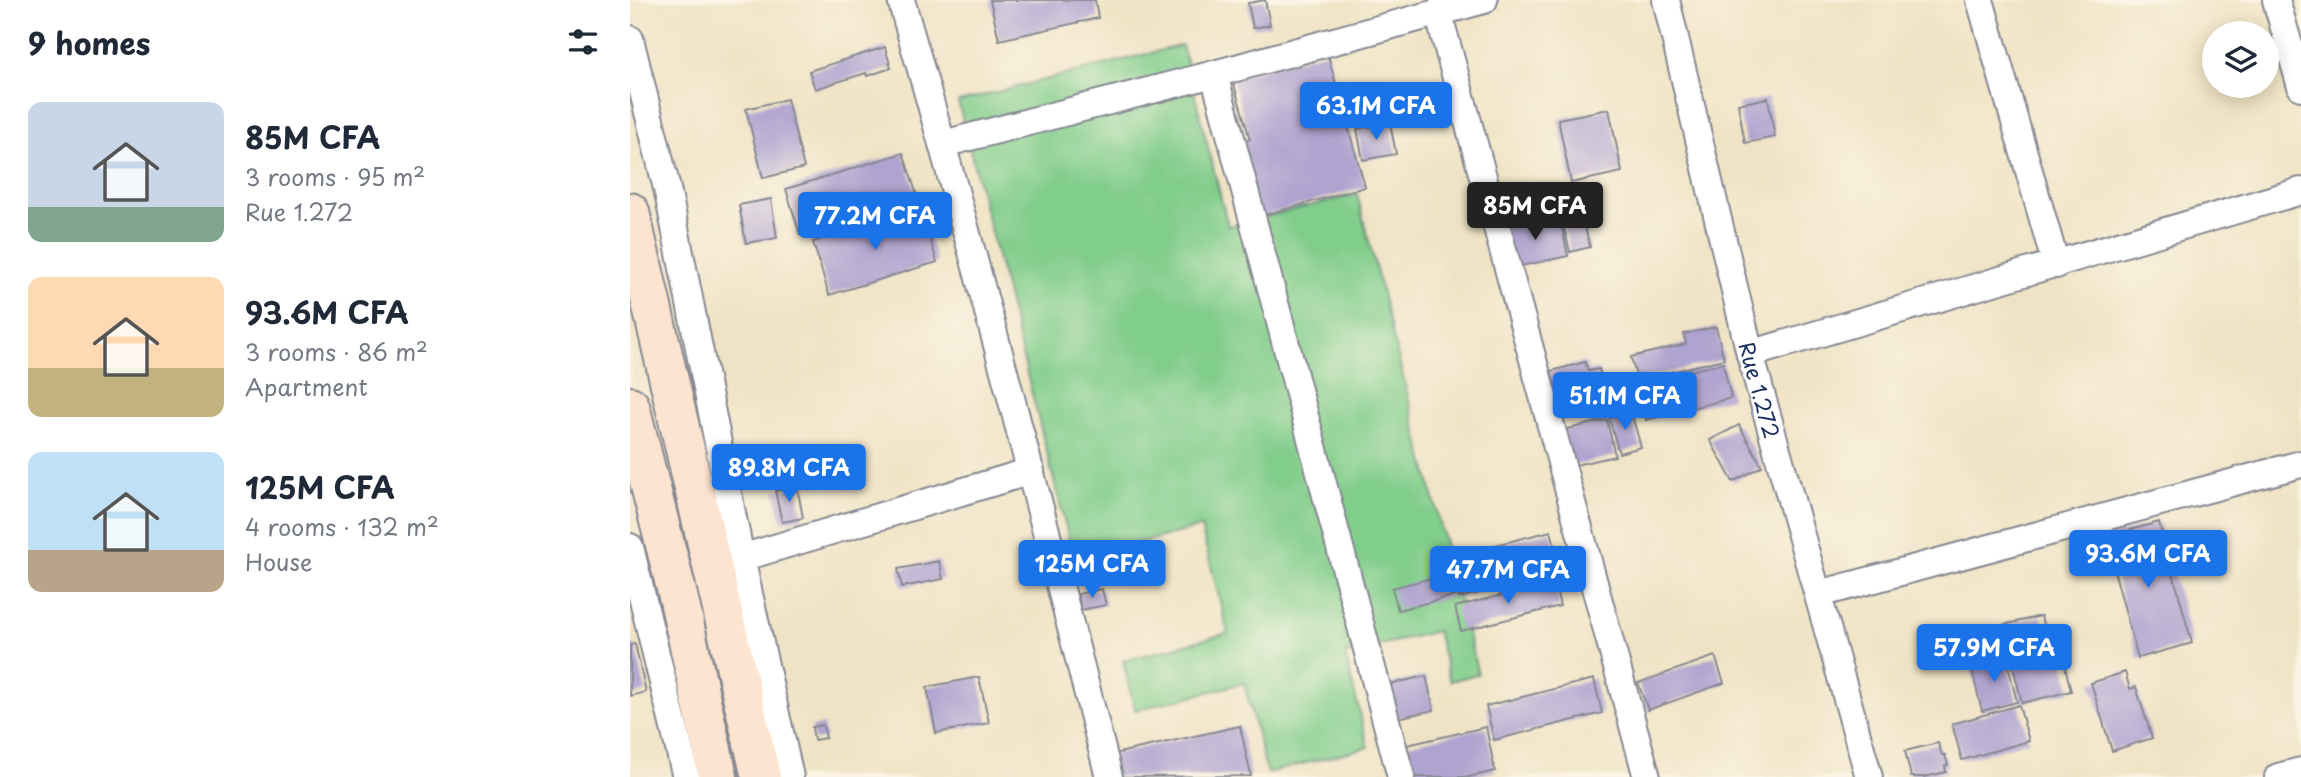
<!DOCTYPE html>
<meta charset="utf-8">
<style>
body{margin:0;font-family:"Playpen Sans",sans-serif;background:#f2f2f3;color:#1f2937;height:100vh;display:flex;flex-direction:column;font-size:26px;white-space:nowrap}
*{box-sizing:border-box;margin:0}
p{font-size:23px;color:#747a83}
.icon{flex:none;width:38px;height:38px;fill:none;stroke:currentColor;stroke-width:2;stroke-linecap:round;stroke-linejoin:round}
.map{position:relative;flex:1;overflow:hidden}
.sheet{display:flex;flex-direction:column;background:#fff;width:630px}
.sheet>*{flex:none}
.controls{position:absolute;left:1572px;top:21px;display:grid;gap:14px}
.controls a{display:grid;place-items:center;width:77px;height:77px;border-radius:50%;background:#fff;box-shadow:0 4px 18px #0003;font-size:35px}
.price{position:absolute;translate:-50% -60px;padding:0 16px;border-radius:7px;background:#1a73e8;color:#fff;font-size:23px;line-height:46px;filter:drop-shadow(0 2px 4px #0008)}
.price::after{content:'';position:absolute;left:50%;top:42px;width:21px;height:16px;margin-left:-10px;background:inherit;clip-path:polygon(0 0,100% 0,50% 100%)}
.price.on{background:#222;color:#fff}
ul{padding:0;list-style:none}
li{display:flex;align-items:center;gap:21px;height:175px;padding:0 28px}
li span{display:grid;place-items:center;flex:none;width:196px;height:140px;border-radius:14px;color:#555}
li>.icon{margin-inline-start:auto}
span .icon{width:84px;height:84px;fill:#fffc;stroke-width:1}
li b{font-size:30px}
h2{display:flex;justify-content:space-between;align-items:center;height:84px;padding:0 28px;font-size:30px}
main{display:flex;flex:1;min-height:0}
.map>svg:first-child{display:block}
.green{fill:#81cd8b;stroke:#4e7e74;stroke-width:2}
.building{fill:#afa3d0}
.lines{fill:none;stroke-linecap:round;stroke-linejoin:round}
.street-casing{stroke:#868992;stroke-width:30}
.secondary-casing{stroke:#868992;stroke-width:42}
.street{stroke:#fff;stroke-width:26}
.secondary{stroke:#fde4d0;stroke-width:38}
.labels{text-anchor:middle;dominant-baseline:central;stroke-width:7;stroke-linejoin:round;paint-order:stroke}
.street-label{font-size:21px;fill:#1b2f5e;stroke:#fcf5e5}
</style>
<main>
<section class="sheet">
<h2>9 homes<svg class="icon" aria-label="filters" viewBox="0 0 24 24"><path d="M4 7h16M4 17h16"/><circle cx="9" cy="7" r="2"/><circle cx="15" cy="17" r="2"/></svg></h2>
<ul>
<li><span style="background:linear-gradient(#c9d6e8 75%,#7fa58c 0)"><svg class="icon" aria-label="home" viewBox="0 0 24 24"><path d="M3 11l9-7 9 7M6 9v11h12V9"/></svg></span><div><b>85M CFA</b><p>3 rooms · 95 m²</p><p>Rue 1.272</p></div></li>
<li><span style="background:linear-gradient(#ffd9b3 65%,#c2b280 0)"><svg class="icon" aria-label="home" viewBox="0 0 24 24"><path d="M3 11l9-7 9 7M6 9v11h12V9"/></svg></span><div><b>93.6M CFA</b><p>3 rooms · 86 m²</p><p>Apartment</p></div></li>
<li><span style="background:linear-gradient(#bfe0f5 70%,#b9a48a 0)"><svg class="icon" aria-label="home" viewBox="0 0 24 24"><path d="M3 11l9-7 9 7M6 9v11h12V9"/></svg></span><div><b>125M CFA</b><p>4 rooms · 132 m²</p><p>House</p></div></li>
</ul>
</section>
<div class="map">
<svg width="1671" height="777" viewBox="0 0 1671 777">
<rect width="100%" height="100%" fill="#fcf5e5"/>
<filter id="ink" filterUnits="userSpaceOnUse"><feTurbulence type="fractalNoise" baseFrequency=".0143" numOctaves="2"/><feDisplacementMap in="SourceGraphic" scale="14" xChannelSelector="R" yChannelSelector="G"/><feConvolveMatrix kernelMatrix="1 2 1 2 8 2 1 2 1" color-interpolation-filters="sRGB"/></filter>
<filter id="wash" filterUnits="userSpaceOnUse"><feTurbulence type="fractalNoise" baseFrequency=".00686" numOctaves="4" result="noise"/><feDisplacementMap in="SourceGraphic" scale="28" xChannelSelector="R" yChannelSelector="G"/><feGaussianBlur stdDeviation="1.57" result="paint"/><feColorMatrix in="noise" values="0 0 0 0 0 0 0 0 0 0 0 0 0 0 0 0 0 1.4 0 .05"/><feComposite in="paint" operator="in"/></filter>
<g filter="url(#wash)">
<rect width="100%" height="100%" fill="#f0e3c5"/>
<path class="green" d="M552,45l46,181 129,-32 121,480 -28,7 -13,-50 -92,23 23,93 -101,26 -23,-90 -109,27 -12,-49 105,-28 -27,-106 -127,32 -116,-457z"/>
<g id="blocks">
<path class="building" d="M360,0h105l3,18 -99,22z
M635,0l5,25 -17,3 -5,-25z
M255,47l6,21 -24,8 -1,-3 -51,16 -6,-18z
M697,52l38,135 -107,30 -21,-74 13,-4 -18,-61z
M1138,98l7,39 -30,6 -7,-39z
M157,99l17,69 -41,10 -17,-69z
M979,109l13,63 -51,11 -13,-64z
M760,123l6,31 -33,6 -6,-31z
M273,153l15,45 -118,37 -14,-46z
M947,196l13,51 -20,5 -13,-52z
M141,199l6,39 -31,5 -7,-38z
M291,209l16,53 -108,33 -16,-53z
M916,219v3l14,-3 8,37 -57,12 -9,-40z
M1086,327l8,32 -87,21 -6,-23 55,-13 -2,-10z
M955,362l3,9 11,-2 5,21 -52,13 -8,-30z
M1093,363l8,35 -85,22 -9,-36z
M1001,412l10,35 -22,6 -10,-35z
M977,420l8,36 -44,10 -8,-36z
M1109,425l23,41 -29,16 -23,-42z
M167,486l6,32 -21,4 -7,-31z
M1529,522l33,121 -54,15 -33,-121z
M921,531l11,41 -103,26 -1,-3 -60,15 -6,-22 60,-15 -4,-16z
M309,561l4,18 -41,8 -4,-18z
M924,582l6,24 -99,25 -6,-24z
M472,589l4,16 -25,5 -3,-16z
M1411,616l5,20 11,-3 14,58 -49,12 -19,-78z
M5,644l11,48 -16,4v-51z
M1085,656l9,27 -76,27 -10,-27z
M1376,657l11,45 -35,9 -11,-45z
M1495,672l5,17 6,-2 16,51 -40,13 -21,-68z
M796,676l8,34 -42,9 -7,-34z
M349,677l10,46 -53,10 -9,-46z
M964,679l8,34 -108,27 -8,-34z
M1389,705l10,36 -67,19 -10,-36z
M193,725l3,13 -12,2 -2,-13z
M610,726l11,50 -137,1 -5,-22z
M856,727l9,44 -26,6h-55l-7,-32z
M1308,743l4,12h3l3,10 -3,1 1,6 -21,5h-14l-6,-26z"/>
</g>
</g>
<g filter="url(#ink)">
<use href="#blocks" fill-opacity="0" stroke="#868992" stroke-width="2"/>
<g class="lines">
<g class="street-casing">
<g id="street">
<path d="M271,0c75,258 142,517 208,777"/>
<path id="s1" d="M1036,0l84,354 119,423"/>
<path d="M1350,0l76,265"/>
<path d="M1646,0l25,87"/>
<path d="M808,12l209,765"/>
<path d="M0,39l38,154 73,365 49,219"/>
<path d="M584,74l187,703"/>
<path d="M313,144l271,-70 270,-74"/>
<path d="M1120,354l551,-163"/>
<path d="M0,547l56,230"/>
<path d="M111,558l290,-87"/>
<path d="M1189,594l482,-130"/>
<path d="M1648,777l23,-6"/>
</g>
</g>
<g class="secondary-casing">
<path id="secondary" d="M0,212l131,565
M0,406l49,194 39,177"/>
</g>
<use href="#street" class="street"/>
<use href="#secondary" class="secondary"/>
</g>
</g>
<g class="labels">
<g class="street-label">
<text stroke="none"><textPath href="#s1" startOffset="401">Rue 1.272</textPath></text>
</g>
</g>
</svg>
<div class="controls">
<a><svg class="icon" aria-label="layers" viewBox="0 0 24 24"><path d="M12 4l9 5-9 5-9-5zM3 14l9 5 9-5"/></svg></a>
</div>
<b class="price" style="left:746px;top:142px">63.1M CFA</b>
<b class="price on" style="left:905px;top:242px">85M CFA</b>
<b class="price" style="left:245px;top:252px">77.2M CFA</b>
<b class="price" style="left:995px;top:432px">51.1M CFA</b>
<b class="price" style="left:159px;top:504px">89.8M CFA</b>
<b class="price" style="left:1518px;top:590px">93.6M CFA</b>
<b class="price" style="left:462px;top:600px">125M CFA</b>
<b class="price" style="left:878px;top:606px">47.7M CFA</b>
<b class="price" style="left:1364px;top:684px">57.9M CFA</b>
</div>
</main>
